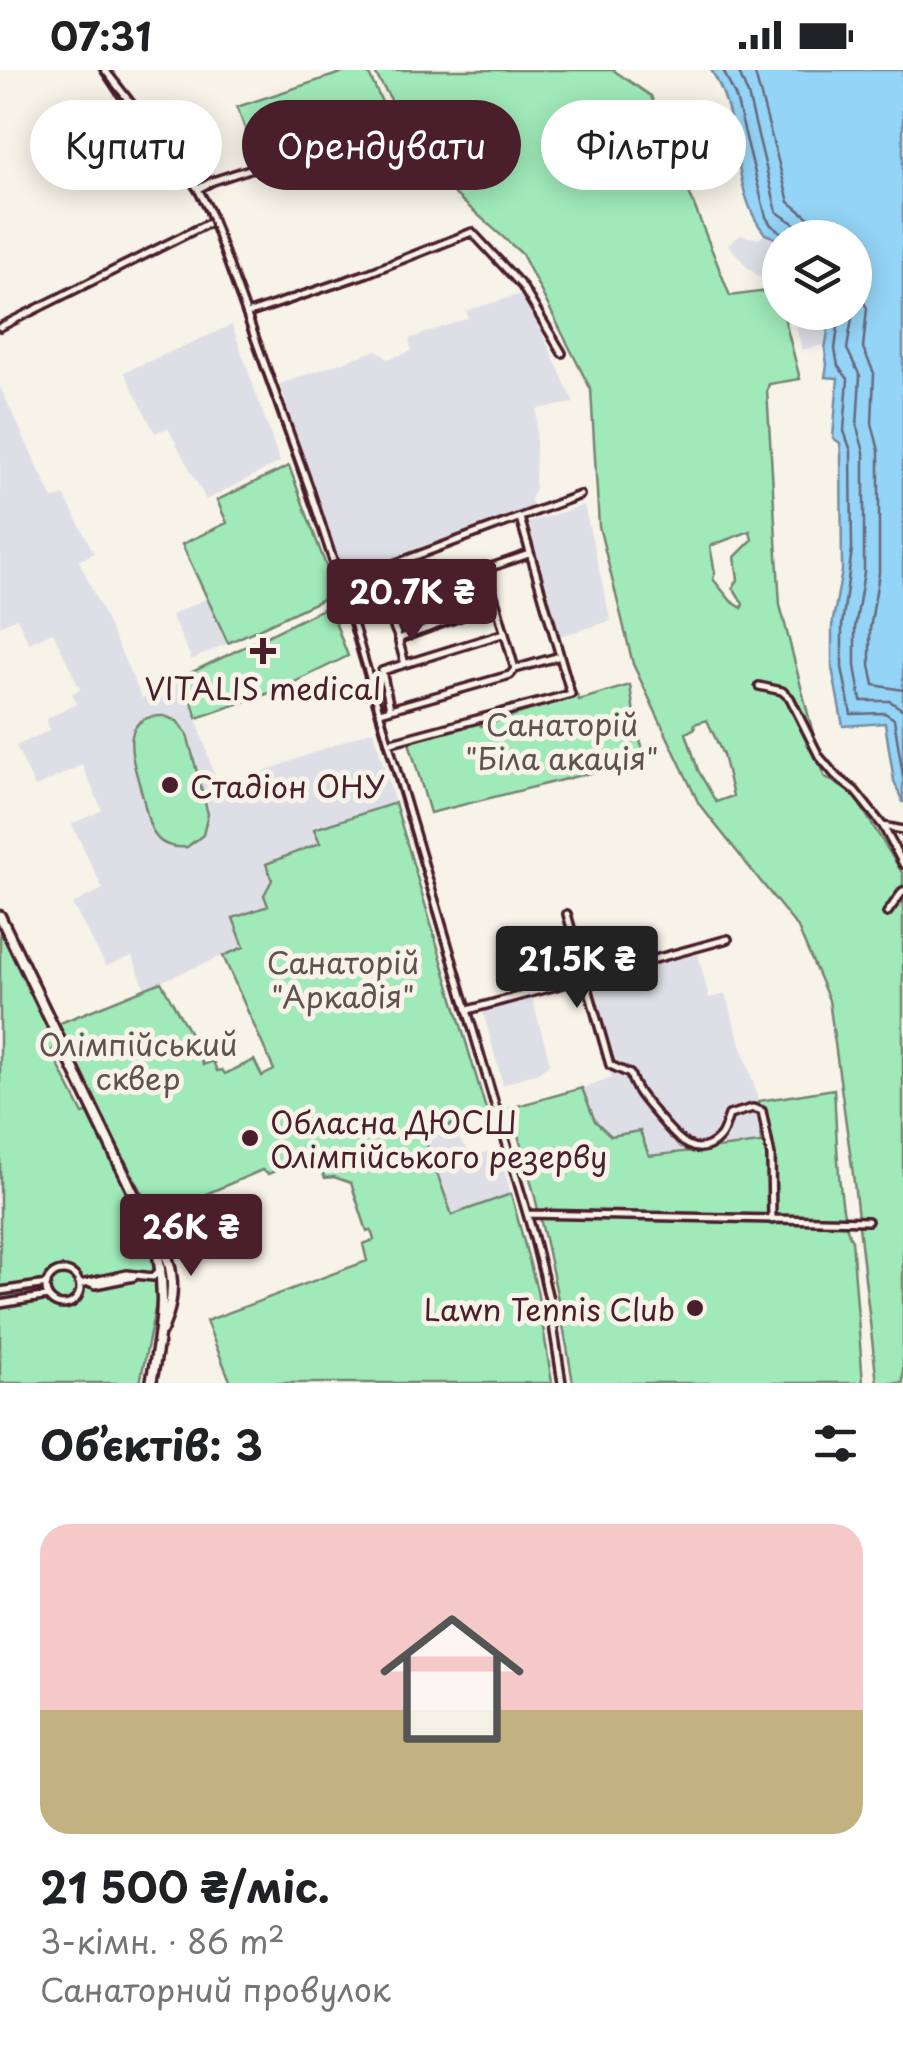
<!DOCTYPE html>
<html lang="uk">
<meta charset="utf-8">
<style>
body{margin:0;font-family:"Playpen Sans",sans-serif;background:#f6f6f6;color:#202124;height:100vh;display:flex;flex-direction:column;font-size:38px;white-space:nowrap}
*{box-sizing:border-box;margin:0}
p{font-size:32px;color:#757577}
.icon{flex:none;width:55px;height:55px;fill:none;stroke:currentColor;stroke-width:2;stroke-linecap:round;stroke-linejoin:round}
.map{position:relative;height:1313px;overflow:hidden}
.drawer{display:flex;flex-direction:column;background:#fff;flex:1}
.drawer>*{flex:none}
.top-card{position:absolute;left:30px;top:30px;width:845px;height:90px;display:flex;gap:20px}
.buttons{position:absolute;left:762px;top:150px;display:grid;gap:20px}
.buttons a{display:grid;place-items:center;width:110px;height:110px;border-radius:50%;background:#fff;box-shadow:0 5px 25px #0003;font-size:50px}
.price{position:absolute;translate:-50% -85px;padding:0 22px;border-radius:10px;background:#4a1f2b;color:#fff;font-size:32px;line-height:65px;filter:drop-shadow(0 2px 5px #0008)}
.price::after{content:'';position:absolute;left:50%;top:60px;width:30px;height:22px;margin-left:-15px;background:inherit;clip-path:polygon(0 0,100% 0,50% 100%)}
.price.selected{background:#222;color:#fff}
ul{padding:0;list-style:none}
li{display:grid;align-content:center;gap:20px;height:530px;padding:0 40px}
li+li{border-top:2px solid #e0e0e0}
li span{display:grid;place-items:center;height:310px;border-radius:30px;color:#555}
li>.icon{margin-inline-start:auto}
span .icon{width:180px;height:180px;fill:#fffc;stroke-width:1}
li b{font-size:42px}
h2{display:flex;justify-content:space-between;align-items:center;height:120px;padding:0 40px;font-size:42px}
.tag{padding:0 35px;border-radius:45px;background:#fff;box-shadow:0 5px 25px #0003;font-size:35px;line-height:90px}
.tag.selected{background:#4a1f2b;color:#fff}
.status{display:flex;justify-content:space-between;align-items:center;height:70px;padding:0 50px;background:#fff;direction:ltr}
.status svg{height:28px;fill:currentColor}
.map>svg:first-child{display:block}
.built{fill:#dedfe6}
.green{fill:#a0eab9;stroke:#758472;stroke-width:2.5;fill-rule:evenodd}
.water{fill:#94d4f6;stroke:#768ca5;stroke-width:2.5}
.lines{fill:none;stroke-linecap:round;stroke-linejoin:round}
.shore{stroke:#68677c;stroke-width:2.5}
.minor-casing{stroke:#4a1f2b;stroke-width:12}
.major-casing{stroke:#4a1f2b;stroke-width:15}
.minor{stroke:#f7f3e8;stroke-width:5}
.major{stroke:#f7f3e8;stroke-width:8}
.tram{stroke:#4a1f2b;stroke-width:2.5}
.poi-dot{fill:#4a1f2b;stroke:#f7f3e8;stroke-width:4}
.labels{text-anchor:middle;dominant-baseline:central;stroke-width:10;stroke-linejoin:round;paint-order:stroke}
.poi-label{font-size:30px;fill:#4a1f2b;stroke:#f7f3e8;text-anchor:start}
.park-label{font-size:30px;fill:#60524e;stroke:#f7f3e8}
</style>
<div class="status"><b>07:31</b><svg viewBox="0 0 49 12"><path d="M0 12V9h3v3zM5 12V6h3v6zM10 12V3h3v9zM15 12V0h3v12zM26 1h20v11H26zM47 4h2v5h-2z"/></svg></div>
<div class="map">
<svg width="903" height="1313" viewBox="0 0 903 1313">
<rect width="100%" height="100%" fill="#f7f3e8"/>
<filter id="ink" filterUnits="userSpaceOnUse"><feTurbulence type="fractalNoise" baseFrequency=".01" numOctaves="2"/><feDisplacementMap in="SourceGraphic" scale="20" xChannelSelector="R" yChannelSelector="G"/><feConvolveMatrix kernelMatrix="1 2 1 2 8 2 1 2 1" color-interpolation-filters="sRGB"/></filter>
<g filter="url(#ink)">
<path class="built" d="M765,164l15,4v56l-34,-28 -18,-22 13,-9 18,4z
M524,223l50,110 -37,6 -2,78 -4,13 4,12 -193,70 -62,-198 97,-34 11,9 24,-8 -3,-12 59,-21 -2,-7z
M855,242l11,24 -64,14 -9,-37z
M232,255l48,137 -74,38 -38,-72 -13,5 -31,-61z
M0,317l53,112 11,-4 30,58 -15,8 63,137 42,-22 34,113 155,-59 22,73 -81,27 6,13 -54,21 6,16 -7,15 3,11 -35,12 11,29 -99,41 -13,-32 -26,10 -34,-62 31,-15 -31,-65 30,-14 -20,-45 -47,22 -19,-41 34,-16 -4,-11 31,-15 -5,-11 8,-4 -27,-57 -24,11 -12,-25 -17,8z
M584,435l27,116 -54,16 -32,-113z
M207,528l21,45 -36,17 -21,-45z
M698,884l11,44 16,-4 34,107 3,42 -114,13 -8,-25 -29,5 -16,-15 -13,-33 30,-10 -31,-95z
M532,928l18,65 -12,9 -35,13 -20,-73z
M454,1054l7,18 12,14 25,-7 13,45 -59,22 -29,-82z"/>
<path class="green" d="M350,0h17l22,47 -132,44 -20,-54z
M373,0h240l38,26 79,200 44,-6 6,8v14l3,1 17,66 -31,5 -2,6 13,215 44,171 30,19 49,79v509h-26l-24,-209 -24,-174 -31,-72 -99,-124 -66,-140 -34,-138 -8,-136 -69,-136 -81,-72zM750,461l2,9 -17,17 3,23 -5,7 10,17 -1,4 -11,-7 -18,-22 2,-6 -5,-27zM707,650l16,35 10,41 -17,6 -18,-32 -12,-37 9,-5 -1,-4z
M289,396l47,127 -108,50 -46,-99 45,-21 -10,-23z
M329,536l19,50 -70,34 -81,28 -13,-42z
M630,615l6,43 10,31 -45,12 -7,-2v3l-164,41 -21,-71 70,-21 2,5 96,-31 2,5z
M164,646l13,5 10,13 21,80 -5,21 -16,12c-11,1 -21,0 -29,-8 -10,-11 -12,-31 -16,-45 -7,-28 -29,-80 22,-78z
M395,733l92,310 -64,21 29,81 59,-21 26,96 15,93h-321l-25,-62 161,-60 -4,-17 11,-4 -3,-10 -4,1 -16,-48 -17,-6 -9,1 -12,-24 -45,20 -6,-4 -107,46 -102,-190 108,-44 36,64 6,19 10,-4 4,10 5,-1 3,4 29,-14 8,16 12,-6 -51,-114 21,-9 -11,-29 35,-12 -4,-11 8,-15 -6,-16 54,-21 -6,-14z
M0,849l60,126 -9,6 32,63 7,-2 72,162 -22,109h-140z
M582,1018l13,33 16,15 29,-5 9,25 112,-13 -2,-42 75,-12c2,28 4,133 18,151l11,143h-290c-15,-94 -35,-184 -63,-275z"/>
<path class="water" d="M711,0h192v733l-9,-22 -9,-58 -42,3 -11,-58v-42l10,-55 -1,-119 -1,-9 -7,-5 5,-60 -13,-1 2,-12 -2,-16 6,-36 24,-1v-74h-75v2l-15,-6c-36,-45 -22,-116 -54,-164z"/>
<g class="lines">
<path class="shore" d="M723,0l13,28 30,119 5,8 18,13
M738,0l10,25 29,117 19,13 6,13
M754,0l35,132 20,16 8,20
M855,216l12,22 -4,40 11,25 -2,50 7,28v122l-9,56v36l4,20 29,5
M840,242l-5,37 3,17 10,13 -4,52 7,20 1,98 -10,77v41l9,47 34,-1 9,6 9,57
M853,242l-6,37 13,27 -3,51 7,25v120l-9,56v38l6,35h29l13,9"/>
<g class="minor-casing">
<path id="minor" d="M105,0l93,119 11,21 101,280 41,126 182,618 16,65 13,84
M198,119l15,-8 177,-58
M247,244l121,-41 104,-41 50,54 40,67
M0,257l213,-106
M486,499l29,100
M340,514l240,-89
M385,535l14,34
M352,545l177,-61
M405,594l-6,-22 2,-4 95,-34
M759,616l23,5 8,7 29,58 16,19 20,16 28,35 20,38
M390,638l-8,-37 123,-38
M380,642l130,-37 5,-6 45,-13
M388,673l183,-49 -51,-176
M883,756l20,4
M887,843l16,-22
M567,844l43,151 20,9c5,17 15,27 26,40 15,17 38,52 64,23 5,-6 6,-15 9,-22l24,-7 9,3 9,45 1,64
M468,940l260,-71
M527,1144l341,7
M46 1218a17 17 0 1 1 34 0a17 17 0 1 1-34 0Z
M89,1212l6,3 39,-8
M80,1214l47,-10 26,3 5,-5
M0,1221l47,-7
M0,1234l48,-8"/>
</g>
<g class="major-casing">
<path id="major" d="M0,846l153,318c15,55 9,93 -2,149
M154,1165c23,27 22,64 8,95"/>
</g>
<use href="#minor" class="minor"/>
<use href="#major" class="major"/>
<path class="tram" d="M99,0l24,36 69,83 14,24 141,399 193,662 18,109"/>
</g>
</g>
<g class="poi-dot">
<path d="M258 566h10v10h10v10h-10v10h-10v-10h-10v-10h10z"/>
<circle cx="170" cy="715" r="10"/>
<circle cx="250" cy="1068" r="10"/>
<circle cx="695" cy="1238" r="10"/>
</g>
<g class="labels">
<g class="poi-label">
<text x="263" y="617" text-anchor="middle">VITALIS medical</text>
<text x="190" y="715">Стадіон ОНУ</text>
<text x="270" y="1051">Обласна ДЮСШ<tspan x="270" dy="34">Олімпійського резерву</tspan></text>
<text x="675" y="1238" text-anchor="end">Lawn Tennis Club</text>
</g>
<g class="park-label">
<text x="562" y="653">Санаторій<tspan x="562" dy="34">"Біла акація"</tspan></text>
<text x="343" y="891">Санаторій<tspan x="343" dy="34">"Аркадія"</tspan></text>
<text x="138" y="973">Олімпійський<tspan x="138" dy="34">сквер</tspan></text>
</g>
</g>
</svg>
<div class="buttons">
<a><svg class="icon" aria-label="layers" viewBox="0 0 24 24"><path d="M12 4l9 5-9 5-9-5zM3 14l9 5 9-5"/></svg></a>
</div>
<b class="price" style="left:412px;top:574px">20.7K ₴</b>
<b class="price selected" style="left:577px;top:941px">21.5K ₴</b>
<b class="price" style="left:191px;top:1209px">26K ₴</b>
<div class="top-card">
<a class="tag">Купити</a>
<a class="tag selected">Орендувати</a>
<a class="tag">Фільтри</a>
</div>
</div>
<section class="drawer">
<h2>Об’єктів: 3<svg class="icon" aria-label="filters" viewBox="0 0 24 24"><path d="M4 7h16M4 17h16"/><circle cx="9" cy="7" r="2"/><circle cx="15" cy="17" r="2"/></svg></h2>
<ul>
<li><span style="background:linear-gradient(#f6c9c9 60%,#c2b280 0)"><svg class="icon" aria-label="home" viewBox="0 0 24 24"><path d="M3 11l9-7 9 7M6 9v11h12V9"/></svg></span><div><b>21 500 ₴/міс.</b><p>3-кімн. · 86 m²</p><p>Санаторний провулок</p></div></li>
</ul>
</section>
